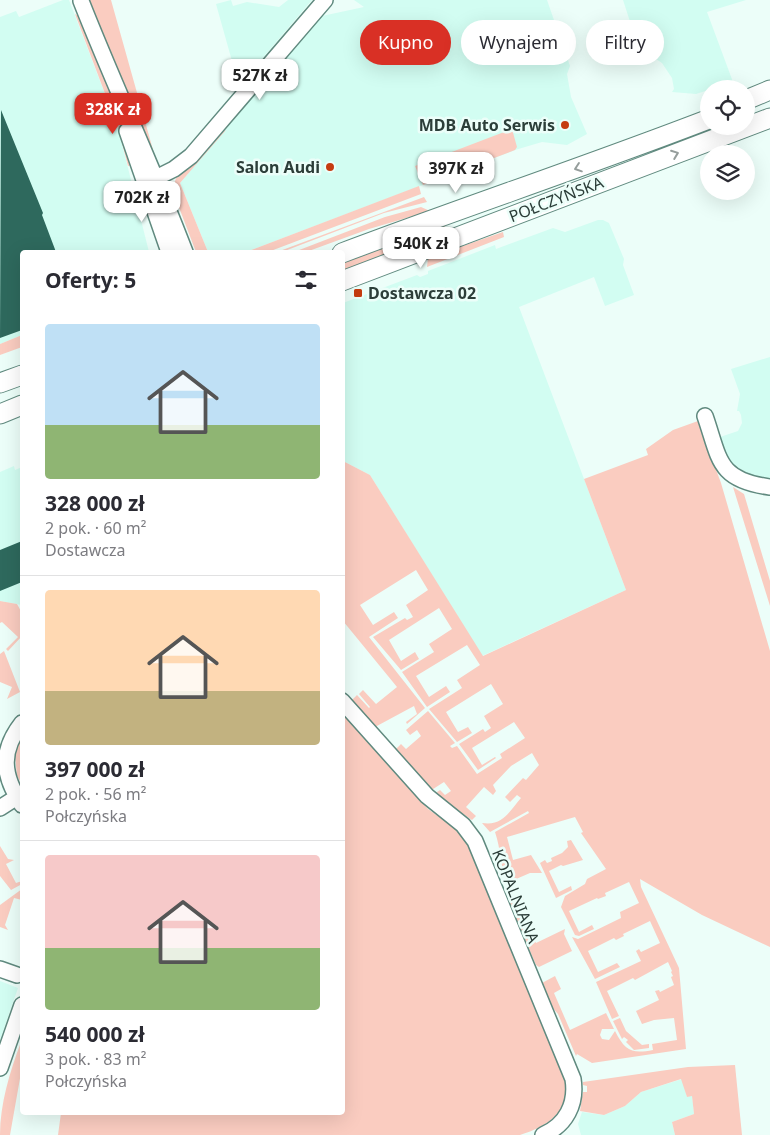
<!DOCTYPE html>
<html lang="pl">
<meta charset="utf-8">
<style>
body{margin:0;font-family:"Noto Sans",sans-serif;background:#f2f2f3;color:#2b2b33;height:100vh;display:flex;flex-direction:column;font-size:19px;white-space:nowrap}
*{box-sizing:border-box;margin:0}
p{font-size:16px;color:#7c7c81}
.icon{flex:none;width:28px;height:28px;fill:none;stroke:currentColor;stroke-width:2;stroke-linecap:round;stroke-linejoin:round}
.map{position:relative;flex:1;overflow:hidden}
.details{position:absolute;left:20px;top:250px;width:325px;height:865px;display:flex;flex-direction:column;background:#fff;border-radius:5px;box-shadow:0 5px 20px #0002}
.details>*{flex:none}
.guide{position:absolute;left:360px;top:20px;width:335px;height:45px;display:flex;gap:10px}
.buttons{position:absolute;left:700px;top:80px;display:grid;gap:10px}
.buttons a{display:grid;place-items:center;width:55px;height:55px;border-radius:50%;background:#fff;box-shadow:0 5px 20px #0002;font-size:25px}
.price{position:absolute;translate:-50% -42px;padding:0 11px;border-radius:10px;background:#fff;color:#222;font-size:16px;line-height:32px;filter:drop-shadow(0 1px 2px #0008)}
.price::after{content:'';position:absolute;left:50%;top:30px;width:15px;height:11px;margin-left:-8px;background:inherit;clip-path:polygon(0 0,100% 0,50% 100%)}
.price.on{background:#d93025;color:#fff}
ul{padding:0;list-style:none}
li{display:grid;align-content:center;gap:10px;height:265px;padding:0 25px}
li+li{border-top:1px solid #e1e1e2}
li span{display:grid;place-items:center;height:155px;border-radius:5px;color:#555}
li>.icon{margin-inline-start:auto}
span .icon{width:90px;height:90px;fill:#fffc;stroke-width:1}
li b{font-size:21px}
h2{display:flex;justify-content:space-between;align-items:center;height:60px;padding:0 25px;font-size:21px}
.pill{padding:0 18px;border-radius:22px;background:#fff;box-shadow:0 5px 20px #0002;font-size:18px;line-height:45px}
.pill.on{background:#d93025;color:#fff}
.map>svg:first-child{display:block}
.built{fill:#d2fdf2}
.green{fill:#faccc0}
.building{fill:#2e695d}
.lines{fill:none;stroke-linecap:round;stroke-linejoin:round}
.minor-casing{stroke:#608a7f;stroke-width:18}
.major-casing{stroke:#608a7f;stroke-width:21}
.minor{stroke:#fff;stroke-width:15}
.major{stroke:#fff;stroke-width:19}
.oneway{stroke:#969e9c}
.poi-dot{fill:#c53c10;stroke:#ecfef9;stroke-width:2}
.labels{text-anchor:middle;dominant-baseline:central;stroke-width:5;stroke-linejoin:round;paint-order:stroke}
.poi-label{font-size:16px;font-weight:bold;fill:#2c3e39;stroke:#ecfef9;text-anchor:end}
.street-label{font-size:16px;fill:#2c3e39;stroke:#ecfef9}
</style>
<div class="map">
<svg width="770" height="1135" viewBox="0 0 770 1135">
<rect width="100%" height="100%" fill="#ecfef9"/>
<path class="built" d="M63,0h6l49,128 31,124h-127v83l-22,9v-327l16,-6 3,6z
M231,0l2,6 14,-4 32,5 9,-7h24l-73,86 -23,-82z
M354,0h193l23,66 -3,8 4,23 16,37 -20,11 -25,-3 -27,8 -269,102h-38l-28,-69 142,-167 42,-9z
M623,0h123l-39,12 26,70 -37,12 -24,-2 2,-3 -2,-11 -10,-15 -18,-12 -2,-6 -6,-5z
M598,220h5l6,3 15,36 -1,6 11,30 -29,11 -11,-29 -75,30 107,283 -144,66 -112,-181 -27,-14v-158l74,-28 3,2 8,-3v-3l67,-26 1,4 57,-21 12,4z
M770,357v123l-23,-7 -15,-9 -10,-12 -5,-14 21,-7 4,-8 -1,-8 -2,-4h-2l3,-17 -9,-25z
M14,466l1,4 7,-3v138l-22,-4v-129z
M0,981l18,7 -18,52z
M682,1079l5,18 5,-2 2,19 -22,8 3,13h-94l-3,-11 4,-12 22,3 21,-9 16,-14z"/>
<path class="green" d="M89,0h22l44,157 -3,2z
M75,14c22,11 49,123 57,151l-4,1 -10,-38z
M512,129l5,18 -2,3 -92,35 -8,-19z
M226,130l-46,53 28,69h-12l-24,-63 5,-13 13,-8 34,-37z
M419,186l2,8 -153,58h-22z
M424,197l3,5 -43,11 -102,39h-5z
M421,207l9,4 -61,18 -63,23h-12l91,-35z
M444,224l3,8 -104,39v-8z
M503,232l1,5 -77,30 1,-9z
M22,335v12l-22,8v-11z
M698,421l23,62 49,168v296l-68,-32 -62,-36 1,8 38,81 7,81 -94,14 -15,-9 -1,2 -18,-42 -7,-8 -9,-23 13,-7 6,13 -7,4 16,37 36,-17 8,16h-12l-2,6 2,4 7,1 6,-9c10,20 17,23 38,19l-1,-6 25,-4 -3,-22 -20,2 -12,4 -6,-13 23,-11 -4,-9 4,-1 1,2 14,-7 -3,-8 2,-1 -2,-4 1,-1 -4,-9 -33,18 -2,-2 -26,13 12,25 -7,3 -16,-37 45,-21 -5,-10 3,-2 2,3 19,-9 -10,-22 -27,13 1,2 -8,4 -2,-2 -26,13 10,21 19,-9 3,4 -25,12 -23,-42 6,2 43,-21 -1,-6 19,-9 -10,-21 -24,11 1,3 -8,3 -1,-1 -28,13 10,21 13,-7 2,4 -15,7 -4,-1 -14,-28 4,-11 20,-12 2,-5 19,-10 -25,-36 2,-1 -8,-15 -68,20 6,23 18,-5 11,18h-12l-23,10c-7,-17 -6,-34 -12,-51l34,-19 -1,-2 -38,21 -8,-9c21,3 26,-10 39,-25l-4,-3 -7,7 -5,-5 18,-19 3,2 13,-15 -7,-12 -21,13 -18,19 3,6 -3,4 -9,-8 -18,20 10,9 -4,4 -38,-26 6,-4 5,5 6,-4 -7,-9 -14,9 -35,-41 6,-6 5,5 15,-13 -4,-6 -7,5 -4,-5 22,-19 27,32 -5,3 2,2 5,-2 20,28 25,-16 -2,-4 25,-16 -11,-16 -42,26 10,17 13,-8 1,1 -18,12 -19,-26 24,-15 2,3 6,-4 -7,-12 19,-12 -12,-20 -45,28 12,20 10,-5 4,6 -15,9 -28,-33 33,-21 -5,-8 23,-15 -13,-20 -51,31 13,21 17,-11 4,6 -23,15 -25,-35 32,-20 -5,-8 23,-15 -13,-21 -50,32 12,21 14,-9 4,7 -18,11 -28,-33 32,-19 2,2 6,-3 -7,-12 22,-15 -12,-20 -56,35 13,20 21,-13 4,6 -29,19 56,71 -18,16 -1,-2 11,-8 -3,-8 -39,21 -23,-27 5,-5 12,13 1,-1 -11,-13 4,-4 13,14 21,-17 -54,-66v-160l27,14 113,181 143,-66 -42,-111 64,-24 -2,-6 27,-19z
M733,487l11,7 26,87v25z
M0,601l17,3 5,9v23l-14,15 -2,-2 12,-12 -16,-15 -2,1z
M4,651l16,41 -13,7 5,-12 -12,-5v-28z
M343,711l85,98 31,22 18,29 88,221c0,4 2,11 1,15 -5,23 -27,33 -46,39h-462l3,-22 281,-1z
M22,734v50l-5,-8 -2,-21 -7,-5z
M571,840l12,20 -20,6 -2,-1 -12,6 10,21 12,-6 1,4 -16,8 -16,-35 5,-3 2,3 5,-2 -1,-3 11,-5 6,-6 -1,-6z
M0,846l8,13 6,1 -8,4 10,19 6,-2v3l-11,6 -11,-14z
M22,889v11l-8,-2 -9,27 3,5 -8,-3v-22z
M524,895l-3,17 15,31 29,-14 -1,5 8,17 -33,16 -3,-2 -27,-63z
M620,1018l6,13 16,14 7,-1v4l-15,2 -8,-8 2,-2 -4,-3 -2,2 -9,-18z
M21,1042l1,25 -12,68h-10c0,-31 10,-64 21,-93z
M735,1065l7,70h-67l-3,-13 22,-8 -2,-18 -5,1 -6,-18 -40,13 -16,14 -21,9 -24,-4 3,-19h4v-6l-4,-1v-3l105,-15z"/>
<path class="building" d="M1,110l42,103 -1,2 14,37h-34v78l-22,8z
M22,541v41l-22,9v-41z"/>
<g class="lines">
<g class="minor-casing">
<path id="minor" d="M81,1c33,84 72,166 104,251
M127,131l42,121
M144,184l30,-15 17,-13 134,-156
M705,416c15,43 12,64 65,71
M342,701l85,95 36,29 12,16 98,238c4,25 -7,46 -30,56
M22,723c-22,28 -20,52 0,82
M0,808l17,-11
M0,969l17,6
M0,1068l22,-63"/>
</g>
<g class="major-casing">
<path id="major" d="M746,100l24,-10
M342,253c122,-46 245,-87 367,-134
M342,281l428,-163
M0,383l22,-8
M0,414l22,-9"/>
</g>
<use href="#minor" class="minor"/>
<use href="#major" class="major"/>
</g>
<defs><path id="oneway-chevron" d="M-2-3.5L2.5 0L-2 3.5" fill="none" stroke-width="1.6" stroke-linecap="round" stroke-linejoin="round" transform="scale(1.25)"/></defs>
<g class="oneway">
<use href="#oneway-chevron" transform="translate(675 154) rotate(-21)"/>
<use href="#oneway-chevron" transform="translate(578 168) rotate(161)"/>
</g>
<g class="poi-dot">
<circle cx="565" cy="125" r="5"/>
<circle cx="330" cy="167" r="5"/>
<rect x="353" y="288" width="10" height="10" rx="2.5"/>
</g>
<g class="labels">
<g class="poi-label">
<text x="555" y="125">MDB Auto Serwis</text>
<text x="320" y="167">Salon Audi</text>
<text x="368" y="293" text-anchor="start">Dostawcza 02</text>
</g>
<g class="street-label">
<text transform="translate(556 199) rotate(-21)">POŁCZYŃSKA</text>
<text transform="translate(516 896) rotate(68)">KOPALNIANA</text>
</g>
</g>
</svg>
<div class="buttons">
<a><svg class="icon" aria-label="locate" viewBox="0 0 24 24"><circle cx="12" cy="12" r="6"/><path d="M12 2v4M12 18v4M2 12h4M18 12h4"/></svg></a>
<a><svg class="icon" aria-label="layers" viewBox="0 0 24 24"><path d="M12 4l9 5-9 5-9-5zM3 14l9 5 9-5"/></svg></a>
</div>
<b class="price" style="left:260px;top:101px">527K zł</b>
<b class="price on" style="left:113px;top:135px">328K zł</b>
<b class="price" style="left:456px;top:194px">397K zł</b>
<b class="price" style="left:142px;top:223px">702K zł</b>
<b class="price" style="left:421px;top:269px">540K zł</b>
<div class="guide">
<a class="pill on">Kupno</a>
<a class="pill">Wynajem</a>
<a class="pill">Filtry</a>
</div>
<section class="details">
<h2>Oferty: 5<svg class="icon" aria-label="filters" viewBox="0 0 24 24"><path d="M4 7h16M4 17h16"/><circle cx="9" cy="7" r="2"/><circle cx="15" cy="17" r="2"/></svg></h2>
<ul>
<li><span style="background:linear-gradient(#bfe0f5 65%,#8fb573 0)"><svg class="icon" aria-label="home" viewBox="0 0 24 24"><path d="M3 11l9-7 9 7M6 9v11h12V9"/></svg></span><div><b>328 000 zł</b><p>2 pok. · 60 m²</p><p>Dostawcza</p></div></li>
<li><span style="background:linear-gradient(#ffd9b3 65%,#c2b280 0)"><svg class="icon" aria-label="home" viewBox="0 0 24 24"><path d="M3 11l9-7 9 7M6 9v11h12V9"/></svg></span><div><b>397 000 zł</b><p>2 pok. · 56 m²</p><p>Połczyńska</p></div></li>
<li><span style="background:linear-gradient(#f6c9c9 60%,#8fb573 0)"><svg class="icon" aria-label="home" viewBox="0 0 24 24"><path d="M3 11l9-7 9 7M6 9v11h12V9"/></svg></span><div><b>540 000 zł</b><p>3 pok. · 83 m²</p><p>Połczyńska</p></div></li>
</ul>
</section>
</div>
